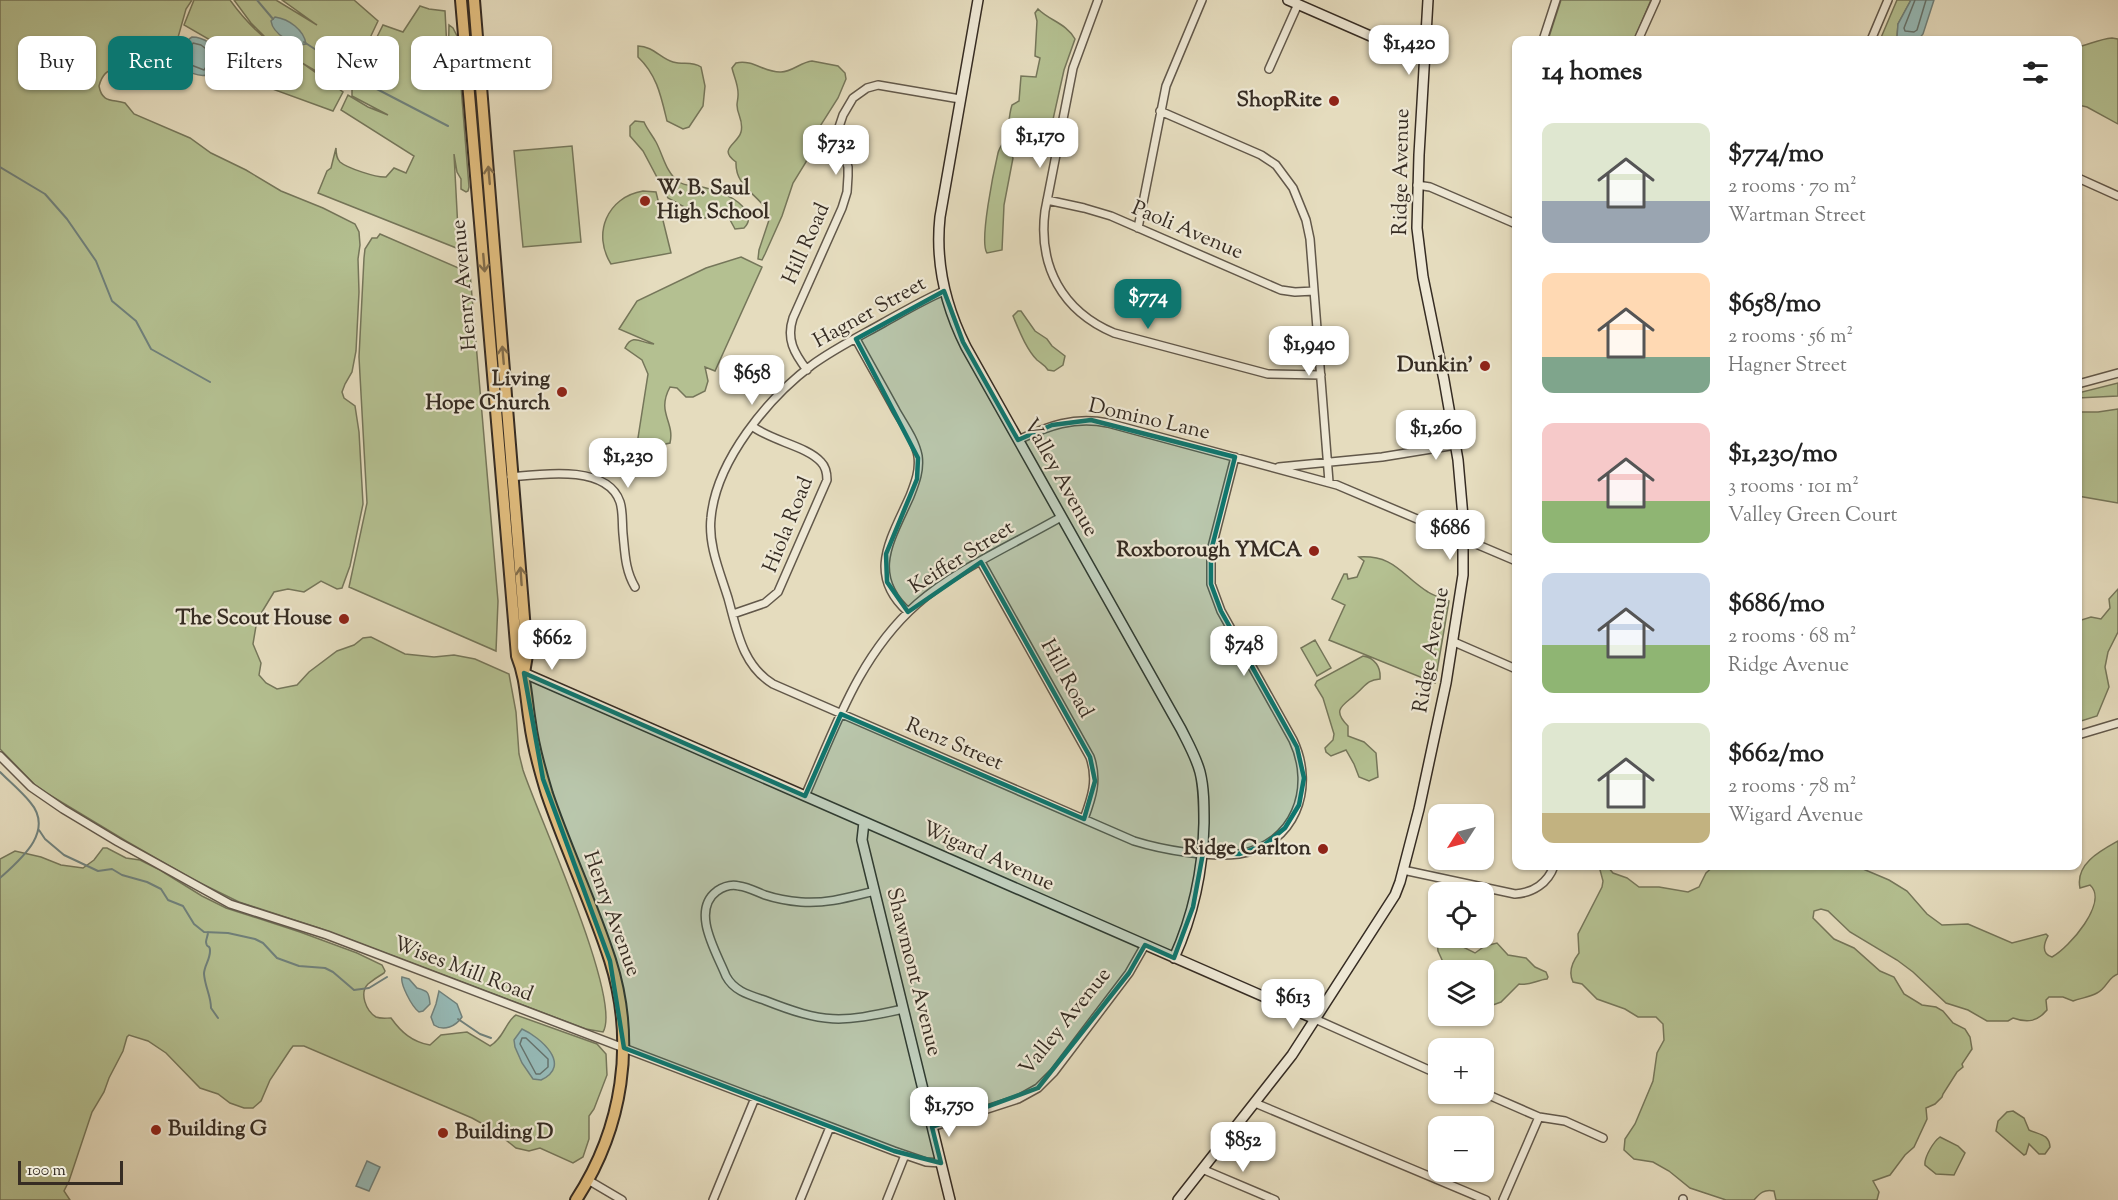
<!DOCTYPE html>
<meta charset="utf-8">
<style>
body{margin:0;font-family:"Sorts Mill Goudy",serif;background:#f6f6f6;color:#222;height:100vh;display:flex;flex-direction:column;font-size:22px;white-space:nowrap}
*{box-sizing:border-box;margin:0}
p{font-size:20px;color:#767676}
.icon{flex:none;width:33px;height:33px;fill:none;stroke:currentColor;stroke-width:2;stroke-linecap:round;stroke-linejoin:round}
.map{position:relative;flex:1;overflow:hidden}
.side{position:absolute;left:1512px;top:36px;width:570px;height:834px;display:flex;flex-direction:column;background:#fff;border-radius:12px;box-shadow:0 2px 4px #0004}
.side>*{flex:none}
.hud{position:absolute;left:18px;top:36px;width:570px;height:54px;display:flex;gap:12px}
.needle{width:39px;rotate:234deg}
.buttons{position:absolute;left:1428px;top:804px;display:grid;gap:12px}
.buttons a{display:grid;place-items:center;width:66px;height:66px;border-radius:12px;background:#fff;box-shadow:0 2px 4px #0004;font-size:30px}
.scale{position:absolute;left:18px;bottom:15px;width:105px;box-sizing:border-box;padding-left:6px;border:3px solid #362c23;border-top:0;font-size:16px;line-height:21px;white-space:nowrap;color:#362c23;-webkit-text-stroke:4px #eee8d5;paint-order:stroke}
.price{position:absolute;translate:-50% -51px;padding:0 14px;border-radius:12px;background:#fff;color:#222;font-size:20px;line-height:39px;filter:drop-shadow(0 2px 3px #0008)}
.price::after{content:'';position:absolute;left:50%;top:36px;width:18px;height:14px;margin-left:-9px;background:inherit;clip-path:polygon(0 0,100% 0,50% 100%)}
.price.current{background:#0f766e;color:#fff}
ul{padding:0;list-style:none}
li{display:flex;align-items:center;gap:18px;height:150px;padding:0 30px}
li span{display:grid;place-items:center;flex:none;width:168px;height:120px;border-radius:12px;color:#555}
li>.icon{margin-inline-start:auto}
span .icon{width:72px;height:72px;fill:#fffc;stroke-width:1}
li b{font-size:26px}
h2{display:flex;justify-content:space-between;align-items:center;height:72px;padding:0 30px;font-size:26px}
.pill{padding:0 21px;border-radius:12px;background:#fff;box-shadow:0 2px 4px #0004;font-size:21px;line-height:54px}
.pill.current{background:#0f766e;color:#fff}
.map>svg:first-child{display:block}
.green{fill:#b4c091;stroke:#75765a;stroke-width:1.5}
.water{fill:#96bab7;stroke:#70817c;stroke-width:1.5}
.lines{fill:none;stroke-linecap:round;stroke-linejoin:round}
.shore{stroke:#66736d;stroke-width:1.5}
.stream{stroke:#70817c;stroke-width:2}
.street-casing{stroke:#62584a;stroke-width:10}
.secondary-casing{stroke:#362c23;stroke-width:12}
.primary-casing{stroke:#362c23;stroke-width:14}
.street{stroke:#eee8d5;stroke-width:7}
.secondary{stroke:#eee8d5;stroke-width:9}
.primary{stroke:#e2be7f;stroke-width:10}
.oneway{stroke:#836e4c}
.marked{fill:#0f766e;fill-opacity:0.2;stroke:#0f766e;stroke-width:4.5;stroke-linejoin:round}
.poi-dot{fill:#8f2418;stroke:#eee8d5;stroke-width:2}
.labels{text-anchor:middle;dominant-baseline:central;stroke-width:4.5;stroke-linejoin:round;paint-order:stroke}
.poi-label{font-size:21px;font-weight:bold;fill:#362c23;stroke:#eee8d5;text-anchor:end}
.street-label{font-size:21px;fill:#362c23;stroke:#eee8d5}
</style>
<div class="map">
<svg width="2118" height="1200" viewBox="0 0 2118 1200">
<rect width="100%" height="100%" fill="#e5dcbe"/>
<filter id="stains"><feTurbulence type="fractalNoise" baseFrequency=".00333" numOctaves="4"/><feColorMatrix values="0 0 0 0 .2 0 0 0 0 .09 0 0 0 0 .02 0 0 0 .5 -.17"/></filter>
<radialGradient id="worn" r=".72"><stop offset=".6" stop-color="#630" stop-opacity="0"/><stop offset="1" stop-color="#630" stop-opacity=".3"/></radialGradient>
<path class="green" d="M0,0h192l-6,9 -9,32c-11,4 -23,0 -34,4 -10,3 -9,10 -17,16 -12,10 -22,6 -27,25 3,17 13,13 26,17l9,11 56,24 21,15 35,17 35,21 42,17 32,16 4,8 1,13 -2,14 1,33 -3,59 -4,21 -7,12 -3,8 2,6 11,8 4,26 4,72 -13,62 -8,22 -5,1 -16,-8 -17,11 -16,-3 -14,3 -17,28 -4,24 8,19 -2,12 7,8 11,6 20,-4 12,-13 28,-21 17,-6 9,-7 8,-1 34,17 29,3 20,-2 21,4 34,15 7,38 3,42 4,16c14,43 100,230 80,262l-17,-3 -267,-101 -80,-26 -45,-22 -68,-39 -78,-47 -13,-9 -35,-36z
M194,0h36c18,25 39,45 66,59l-29,-20 -16,-16 -17,-23h42l41,25 -35,-25h72l24,21 -18,38 -4,-2 1,3 -12,28 -43,-25 41,29 -10,19 -110,-40 8,-19 -47,-27z
M1561,0h90l-17,40h-86z
M1897,0h14l-13,24 -1,13 -2,3h-15z
M420,6l9,3 16,2 3,57 1,-43 4,3 4,8 12,151 -1,4 -2,1 -5,-3v-10l-4,-7 -3,-18 5,95 -141,-56 9,-22 4,-3 5,-20c0,5 0,10 4,14 7,6 37,16 46,15l8,-9 12,5 8,-17 -73,-46 7,-15 20,12 20,8 -36,-19v-9l14,-7 -6,-3 6,-14h4l-5,-2 18,-36 20,7z
M1038,9c12,12 28,14 37,30l-11,31 -12,54 -7,2 -5,4c-14,3 -27,1 -33,17l6,11 -9,47 -2,45 -15,3c-8,-11 7,-83 11,-100 2,-8 9,-14 10,-21 1,-10 1,-18 4,-27l7,-4 2,-25 15,1 4,-19 -5,-2 2,-35 -2,-8z
M2112,38l6,1v85l-31,-17 -9,-2v-58c12,-3 22,-8 34,-9z
M638,46c15,0 23,13 35,16 10,3 19,-1 28,5l4,19 -2,20 -14,21 -6,2 -16,-8c-6,-25 -10,-46 -29,-64z
M812,61l26,5 7,7 1,6 -8,19 -21,33 -11,31 -13,21 -11,33 -17,38 -3,6 -4,-1 1,-9 11,-33c-8,-22 -35,-28 -34,-55 -19,-13 2,-18 5,-30 3,-12 -4,-17 -4,-27 0,-3 1,-6 1,-9 1,-10 -4,-19 -6,-28l4,-5c17,-4 29,10 45,9 11,0 20,-10 31,-11z
M635,121l9,1c3,7 8,13 12,20 7,13 10,31 23,40 6,4 12,3 18,4 16,3 41,11 49,25 3,7 4,11 -2,17l-9,1 -6,-11h-25l-36,-20 -25,-47 -13,-15v-10z
M572,146l9,96 -58,5 -9,-96z
M643,191l13,1 15,61 -60,11c-19,-30 -4,-67 32,-73z
M380,234l90,39 28,328 -2,50 -147,-64 18,-84 -8,-146 5,-99 1,-9 7,-11h5z
M741,257l21,10 -47,104 -10,-4 3,14 -3,10 -12,6h-7l-9,-9 -7,-1c-14,26 5,34 0,56l-19,4 -10,-2 -3,-7 10,-64 -6,-14 -17,-12c8,-16 17,-4 29,-4l-35,-15 18,-28 69,-33z
M1018,311h3l14,20 12,8 5,7 13,10 -2,9 -9,6 -6,-1c-3,-5 -6,-6 -11,-10 -11,-11 -18,-30 -24,-44z
M2118,383v13l-40,2v-5z
M2118,409v94l-40,-7v-84h20z
M1359,557c36,-2 42,18 69,35 6,4 14,6 21,9l-14,82 -106,-43 16,-35 -13,-6 12,-25h3l1,5 9,-2 7,-16z
M2118,589v43l-10,20 -3,15 4,20 -12,29 -19,6v-101l13,-4 10,2 9,-11 -1,-9z
M1315,640l16,28 -14,8 -16,-28z
M1363,656c12,2 18,11 17,23 -13,1 -14,6 -23,14 -12,12 -27,15 -9,33v10l16,6 12,11 2,24 -9,4 -10,-4 -5,-13 -8,-14 -15,6 -5,-4 -1,-4 8,-8 1,-6 -11,-36 -8,-13 2,-4z
M2118,841v133c-10,3 -11,14 -21,19 -7,4 -16,5 -24,8l-10,-4h-14l-3,3 1,10c-10,12 -20,13 -34,8l-5,3h-21l-19,-11 -22,-7 -33,-31 -16,-12 -47,-28 -22,-21 -7,-2 -7,2 -1,7 21,21 20,9 26,23 14,6 10,17 18,11 14,2 7,4 10,12 12,6 5,8 2,12 -10,15 1,3 -6,5 -14,22 -1,3 -7,7 -9,4 1,11 -13,28 -9,8 -15,20 -17,6 6,11 -2,8h-101l-2,-9c-10,-2 -14,2 -20,9h-28l-36,-12 -21,-17 -16,-9 -19,-3 -10,-9 1,-11 10,-15 18,-43 4,-28 7,-13 -1,-16 -7,-7h-18l-13,-8 -28,-10 -15,-15 -9,-2c-5,-10 0,-21 6,-29l-1,-19 24,-47 1,-6 -4,-15h8l6,7 14,5 12,9h20l29,5 11,-5 7,-14 8,-7h142l33,14 18,11 20,23 15,11 26,-1 44,19 34,-9 2,2c-4,7 -7,18 4,21 17,-9 57,-55 38,-72l-10,3c-5,-24 20,-37 38,-47z
M103,848h4l19,10 14,2 20,10 42,26 24,12 74,24 57,21 25,12 3,6 -1,2c-5,3 -11,7 -16,11 -9,9 -2,27 8,33 5,2 10,1 15,1 10,14 21,24 39,27l11,-10 26,-3 23,14c14,-8 16,-25 26,-31l81,29 9,10 1,21 -13,34 -5,7v23l-6,18 -10,6 -33,-15 -11,3 -13,-3 -24,-19 -20,-11 -168,-72h-11l-3,4 -20,30 -9,21 -8,7h-9l-14,-5 -12,-9 -18,-6 -34,-35 -18,-12 -19,-6 -2,2 -4,14 -14,27 -5,14 -12,20 -23,69 -5,10 6,9h-70v-341l15,-8 26,6 20,8 22,3 11,-8z
M1439,938h6l30,15 10,-7 12,-3 11,12 18,3 9,9 11,5 2,5 -1,2c-10,1 -18,7 -28,5l-18,18 -11,4 -2,6 -4,1v-43h-45l4,-8 -5,-11 -1,-12z
M2013,1111l11,7 5,12c11,5 20,4 21,17l-5,7h-6l-10,-10 -3,10 -2,1 -28,-24 2,-10 9,-9z
M1940,1137l18,9 7,7 -11,22 -18,-1 -11,-9c-1,-8 9,-24 15,-28z"/>
<path class="water" d="M1911,0h23l-11,34 -5,6 -10,-3 -4,3h-9l2,-3 1,-13z
M275,17c14,2 29,13 31,27 -12,3 -33,-10 -35,-23z
M192,37c11,0 26,9 29,20l-14,18c-8,2 -21,-3 -27,-10 -1,-9 3,-23 12,-28z
M402,977l7,2 8,9c11,3 12,4 13,16l-7,7 -4,1c-7,-5 -19,-28 -17,-35z
M439,991l18,13 5,13c-6,9 -18,15 -28,8l-3,-8 5,-13z
M522,1029c18,8 51,36 19,51l-8,-1 -11,-16 -7,-16 -1,-7z
M367,1161l13,6 -11,24 -13,-5z"/>
<g class="lines">
<path class="shore" d="M1915,0l-11,28 1,3 9,1 3,-2 9,-30
M193,43l8,2 13,10 -10,15 -18,-7 3,-12z
M526,1038l22,21v8l-8,7h-4l-16,-30 2,-6z"/>
<path class="stream" d="M257,0l16,19
M304,42l46,30
M371,86l77,40
M0,167l45,27 22,25 29,42 16,40 24,20 15,28 59,33
M0,772c10,10 21,19 30,30 25,29 -9,57 -30,76
M39,830l6,9 19,16 34,16 14,-2 10,6 25,7 14,7 7,11 15,6 11,18 10,8 24,1 27,6 8,4 14,15 22,8 26,2 8,4 21,18 15,-2 18,-11
M208,932c0,4 -2,7 -2,10 1,8 4,1 4,9 0,9 -6,15 -6,23 1,13 7,22 7,34l7,10
M458,1019l22,15 11,4"/>
<g class="street-casing">
<path id="street" d="M1098,0l-25,68 -28,143c-7,55 17,100 69,122l154,41 53,1
M1543,40l13,-40
M1638,40l18,-40
M1871,40l17,-40
M1269,69l29,-65
M1160,111l101,44 15,10 17,23 13,32 4,19 19,243
M2078,178l40,18
M1417,185l13,2 86,37
M1047,200l37,8 27,8 170,74 14,2 19,-1
M1138,228l28,-142 36,-86
M944,291c-21,9 -41,21 -61,32 -23,13 -49,26 -71,42 -44,33 -96,96 -101,153 -3,27 9,54 17,80 9,32 14,67 45,86l361,157c29,9 76,17 105,13 56,-9 77,-66 54,-114l-72,-129 -10,-27v-33l24,-94
M856,339c13,24 27,48 40,72 8,14 19,29 22,45 2,15 -3,27 -8,40 -19,43 -44,78 -2,116
M807,370c-13,-17 -21,-31 -14,-52l49,-110 5,-16 1,-16v-9l-9,-28v-12l4,-12 10,-17 14,-10 11,-3 82,14
M2078,384l40,-11
M1018,440c30,-14 56,-24 90,-17l229,62 179,76
M1279,467l103,-10 74,-12
M511,477c30,-3 96,-13 109,25 3,9 2,21 3,32 2,19 2,36 12,53
M981,562l109,195c8,23 2,40 -6,62
M733,614l32,-11 13,-11 49,-112c0,-7 -1,-13 -6,-18 -14,-16 -50,-21 -69,-36
M1454,642l62,27
M2078,735l40,-12
M0,756l31,31 32,22 55,33 112,62 97,31 567,216 32,11 15,1
M805,796c30,-68 54,-141 112,-192 38,-34 99,-61 144,-87
M1403,870l112,24c18,-1 33,-11 39,-28
M875,891c-25,6 -48,13 -74,11 -12,-1 -24,-3 -36,-7 -8,-3 -17,-8 -26,-9 -8,-2 -16,1 -22,5 -27,20 0,62 9,85 8,15 23,19 38,24 61,24 76,23 139,9
M1315,1019l123,55
M1484,1093l55,24 26,4 38,17
M1255,1103l231,97
M932,1127l86,-28 20,-11 16,-16 75,-99 16,-28
M1202,1169l73,31
M588,1180l34,20
M713,1200l42,-102
M800,1200l30,-73
M887,1200l18,-45
M1503,1200l36,-83
M1683,1200v-1"/>
</g>
<g class="secondary-casing">
<path id="secondary" d="M978,0l-38,217c-5,46 5,88 26,130l215,382c7,14 15,28 19,43 4,16 4,33 4,51 -1,48 -10,91 -30,135
M1288,0l135,59
M524,673l791,346
M864,822l-2,18 88,360
M1178,1200l114,-145 103,-160 5,-13 19,-73 27,-126 17,-108v-58l-5,-57 -14,-80 -21,-103 -6,-49 2,-73 9,-155"/>
</g>
<g class="primary-casing">
<path id="primary" d="M461,0l56,656c9,22 9,44 13,67 3,24 10,48 17,71 19,56 45,110 63,166 26,82 13,168 -34,240
M474,0l53,655 -3,18"/>
</g>
<use href="#street" class="street"/>
<use href="#secondary" class="secondary"/>
<use href="#primary" class="primary"/>
</g>
<defs><path id="oneway-shaft" d="M-6 0H5M1.5-3L5.5 0L1.5 3" fill="none" stroke-width="1.6" stroke-linecap="round" stroke-linejoin="round" transform="scale(1.5)"/></defs>
<g class="oneway">
<use href="#oneway-shaft" transform="translate(489 175) rotate(-95)"/>
<use href="#oneway-shaft" transform="translate(484 263) rotate(85)"/>
<use href="#oneway-shaft" transform="translate(503 355) rotate(-95)"/>
<use href="#oneway-shaft" transform="translate(521 576) rotate(-94)"/>
</g>
<path class="marked" d="M944,291l19,51 55,98 34,-15 39,-5 144,37 -24,94v33l10,27 76,136 7,31 -5,27 -14,23 -22,18 -24,8 -36,-1 -10,54 -19,51 -29,-13 -16,28 -91,115 -106,39 9,36 -47,-12 -270,-103 -14,-87 -67,-182 -19,-106 281,123 36,-82 243,105 11,-38 -5,-24 -109,-195 -73,50 -21,-30 -1,-28 31,-75 1,-21 -62,-119z"/>
<g class="poi-dot">
<circle cx="1334" cy="101" r="6"/>
<circle cx="645" cy="201" r="6"/>
<circle cx="1485" cy="366" r="6"/>
<circle cx="562" cy="392" r="6"/>
<circle cx="1314" cy="551" r="6"/>
<circle cx="344" cy="619" r="6"/>
<circle cx="1323" cy="849" r="6"/>
<circle cx="156" cy="1130" r="6"/>
<circle cx="443" cy="1133" r="6"/>
</g>
<g class="labels">
<g class="poi-label">
<text x="1322" y="101">ShopRite</text>
<text x="657" y="189" text-anchor="start">W. B. Saul<tspan x="657" dy="24">High School</tspan></text>
<text x="1473" y="366">Dunkin'</text>
<text x="550" y="380">Living<tspan x="550" dy="24">Hope Church</tspan></text>
<text x="1302" y="551">Roxborough YMCA</text>
<text x="332" y="619">The Scout House</text>
<text x="1311" y="849">Ridge Carlton</text>
<text x="168" y="1130" text-anchor="start">Building G</text>
<text x="455" y="1133" text-anchor="start">Building D</text>
</g>
<g class="street-label">
<text transform="translate(1402 172) rotate(-89)">Ridge Avenue</text>
<text transform="translate(1187 231) rotate(23)">Paoli Avenue</text>
<text transform="translate(807 244) rotate(-66)">Hill Road</text>
<text transform="translate(465 285) rotate(-95)">Henry Avenue</text>
<text transform="translate(870 313) rotate(-29)">Hagner Street</text>
<text transform="translate(1149 420) rotate(13)">Domino Lane</text>
<text transform="translate(1060 478) rotate(61)">Valley Avenue</text>
<text transform="translate(789 525) rotate(-68)">Hiola Road</text>
<text transform="translate(962 558) rotate(-32)">Keiffer Street</text>
<text transform="translate(1432 650) rotate(-80)">Ridge Avenue</text>
<text transform="translate(1066 679) rotate(61)">Hill Road</text>
<text transform="translate(954 745) rotate(23)">Renz Street</text>
<text transform="translate(988 857) rotate(24)">Wigard Avenue</text>
<text transform="translate(611 914) rotate(70)">Henry Avenue</text>
<text transform="translate(463 970) rotate(21)">Wises Mill Road</text>
<text transform="translate(913 972) rotate(76)">Shawmont Avenue</text>
<text transform="translate(1066 1022) rotate(-51)">Valley Avenue</text>
</g>
</g>
<rect width="100%" height="100%" filter="url(#stains)"/>
<rect width="100%" height="100%" fill="url(#worn)"/>
</svg>
<div class="buttons">
<a><svg class="needle" viewBox="-14 -14 28 28"><path d="M0-13l5 13h-10z" fill="#e53935"/><path d="M0 13l5-13h-10z" fill="#767676"/></svg></a>
<a><svg class="icon" aria-label="locate" viewBox="0 0 24 24"><circle cx="12" cy="12" r="6"/><path d="M12 2v4M12 18v4M2 12h4M18 12h4"/></svg></a>
<a><svg class="icon" aria-label="layers" viewBox="0 0 24 24"><path d="M12 4l9 5-9 5-9-5zM3 14l9 5 9-5"/></svg></a>
<a>+</a>
<a>−</a>
</div>
<div class="scale">100 m</div>
<b class="price" style="left:1409px;top:76px">$1,420</b>
<b class="price" style="left:1040px;top:169px">$1,170</b>
<b class="price" style="left:836px;top:176px">$732</b>
<b class="price current" style="left:1148px;top:330px">$774</b>
<b class="price" style="left:1309px;top:377px">$1,940</b>
<b class="price" style="left:752px;top:406px">$658</b>
<b class="price" style="left:1436px;top:461px">$1,260</b>
<b class="price" style="left:628px;top:489px">$1,230</b>
<b class="price" style="left:1450px;top:561px">$686</b>
<b class="price" style="left:552px;top:671px">$662</b>
<b class="price" style="left:1244px;top:677px">$748</b>
<b class="price" style="left:1293px;top:1030px">$613</b>
<b class="price" style="left:949px;top:1138px">$1,750</b>
<b class="price" style="left:1243px;top:1173px">$852</b>
<div class="hud">
<a class="pill">Buy</a>
<a class="pill current">Rent</a>
<a class="pill">Filters</a>
<a class="pill">New</a>
<a class="pill">Apartment</a>
</div>
<section class="side">
<h2>14 homes<svg class="icon" aria-label="filters" viewBox="0 0 24 24"><path d="M4 7h16M4 17h16"/><circle cx="9" cy="7" r="2"/><circle cx="15" cy="17" r="2"/></svg></h2>
<ul>
<li><span style="background:linear-gradient(#dfe7d0 65%,#9aa5b1 0)"><svg class="icon" aria-label="home" viewBox="0 0 24 24"><path d="M3 11l9-7 9 7M6 9v11h12V9"/></svg></span><div><b>$774/mo</b><p>2 rooms · 70 m²</p><p>Wartman Street</p></div></li>
<li><span style="background:linear-gradient(#ffd9b3 70%,#7fa58c 0)"><svg class="icon" aria-label="home" viewBox="0 0 24 24"><path d="M3 11l9-7 9 7M6 9v11h12V9"/></svg></span><div><b>$658/mo</b><p>2 rooms · 56 m²</p><p>Hagner Street</p></div></li>
<li><span style="background:linear-gradient(#f6c9c9 65%,#8fb573 0)"><svg class="icon" aria-label="home" viewBox="0 0 24 24"><path d="M3 11l9-7 9 7M6 9v11h12V9"/></svg></span><div><b>$1,230/mo</b><p>3 rooms · 101 m²</p><p>Valley Green Court</p></div></li>
<li><span style="background:linear-gradient(#c9d6e8 60%,#8fb573 0)"><svg class="icon" aria-label="home" viewBox="0 0 24 24"><path d="M3 11l9-7 9 7M6 9v11h12V9"/></svg></span><div><b>$686/mo</b><p>2 rooms · 68 m²</p><p>Ridge Avenue</p></div></li>
<li><span style="background:linear-gradient(#dfe7d0 75%,#c2b280 0)"><svg class="icon" aria-label="home" viewBox="0 0 24 24"><path d="M3 11l9-7 9 7M6 9v11h12V9"/></svg></span><div><b>$662/mo</b><p>2 rooms · 78 m²</p><p>Wigard Avenue</p></div></li>
</ul>
</section>
</div>
